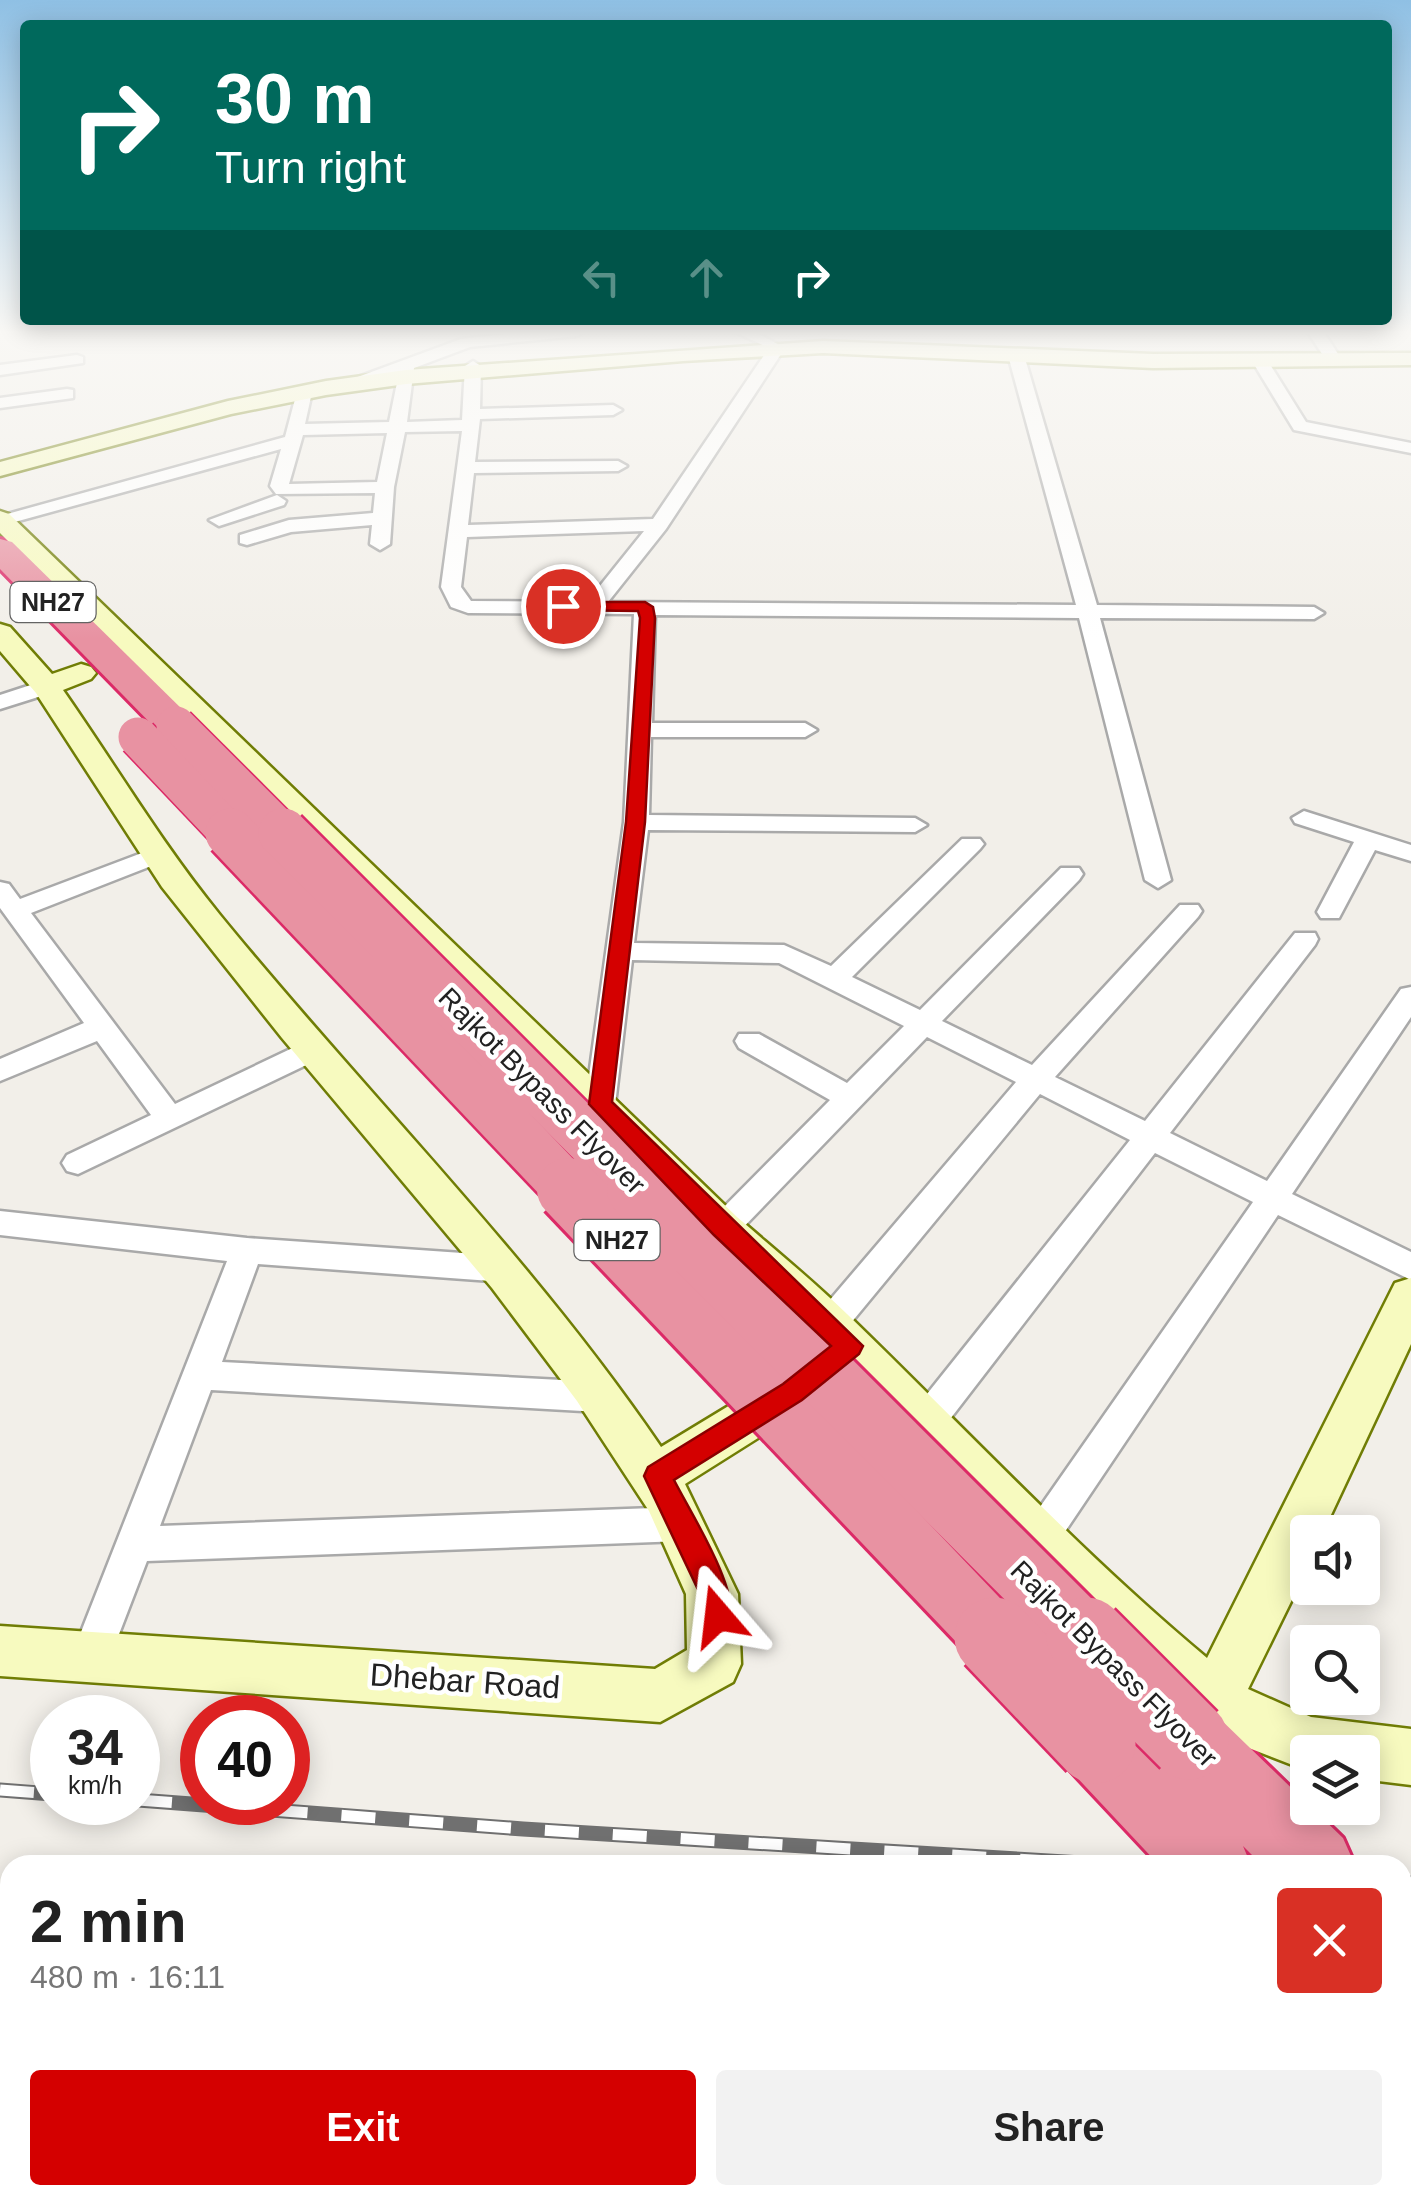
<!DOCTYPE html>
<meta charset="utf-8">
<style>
:root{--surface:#fff;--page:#f2f2f2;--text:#222;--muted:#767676;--accent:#d40000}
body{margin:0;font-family:Arial,sans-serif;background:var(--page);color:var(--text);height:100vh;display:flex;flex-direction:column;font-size:38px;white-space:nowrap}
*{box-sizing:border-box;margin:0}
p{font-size:32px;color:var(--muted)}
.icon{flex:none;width:55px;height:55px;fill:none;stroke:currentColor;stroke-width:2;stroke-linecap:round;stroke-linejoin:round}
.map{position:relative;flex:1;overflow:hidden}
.side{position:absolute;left:0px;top:1855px;width:1412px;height:350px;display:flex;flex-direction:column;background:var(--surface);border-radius:30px 30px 0 0;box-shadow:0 5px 25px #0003}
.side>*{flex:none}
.top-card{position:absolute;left:20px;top:20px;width:1372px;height:305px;border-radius:10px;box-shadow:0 5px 25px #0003;background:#00695c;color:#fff;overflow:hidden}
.buttons{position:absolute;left:1290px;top:1515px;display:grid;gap:20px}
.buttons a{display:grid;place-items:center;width:90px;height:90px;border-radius:10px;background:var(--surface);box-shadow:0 5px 25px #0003;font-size:50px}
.speed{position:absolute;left:30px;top:1695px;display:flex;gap:20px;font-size:50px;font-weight:700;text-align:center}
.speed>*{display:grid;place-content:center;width:130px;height:130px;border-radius:50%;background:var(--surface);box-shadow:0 5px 25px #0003;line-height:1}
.speed small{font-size:25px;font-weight:400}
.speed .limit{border:15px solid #d22;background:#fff;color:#111}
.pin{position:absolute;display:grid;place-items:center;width:85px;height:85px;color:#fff;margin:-42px;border:5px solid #fff;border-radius:50%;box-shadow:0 2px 10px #0007}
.me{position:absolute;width:110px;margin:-55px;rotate:343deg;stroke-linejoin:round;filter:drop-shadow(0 0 8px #0008)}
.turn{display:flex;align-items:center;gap:35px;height:210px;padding:0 30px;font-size:45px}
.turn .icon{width:130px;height:130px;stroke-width:2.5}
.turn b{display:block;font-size:70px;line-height:85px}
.lanes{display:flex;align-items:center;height:95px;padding:0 30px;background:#0003;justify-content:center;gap:50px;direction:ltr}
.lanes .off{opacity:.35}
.round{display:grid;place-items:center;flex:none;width:105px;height:105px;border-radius:10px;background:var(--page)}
.overview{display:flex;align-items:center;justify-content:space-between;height:170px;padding:0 30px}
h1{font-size:60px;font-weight:700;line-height:75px}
.action{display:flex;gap:20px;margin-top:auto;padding:20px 30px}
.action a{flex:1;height:115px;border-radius:10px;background:var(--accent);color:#fff;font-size:40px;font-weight:700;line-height:115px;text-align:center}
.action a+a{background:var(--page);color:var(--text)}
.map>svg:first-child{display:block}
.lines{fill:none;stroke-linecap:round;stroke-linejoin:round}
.street-casing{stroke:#a9a9a9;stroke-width:5}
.secondary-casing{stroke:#707d05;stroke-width:5}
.highway-casing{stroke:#dc2a67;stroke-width:6}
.street{fill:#fff;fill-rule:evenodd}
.secondary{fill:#f7fabf;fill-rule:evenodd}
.highway{fill:#e892a2;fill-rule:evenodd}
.rail-casing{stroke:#707070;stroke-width:15}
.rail{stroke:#fff;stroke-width:11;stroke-dasharray:34;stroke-linecap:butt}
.highway-bridge-far3-casing{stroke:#dc2a67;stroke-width:42;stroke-linecap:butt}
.highway-bridge-far2-casing{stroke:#dc2a67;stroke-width:54;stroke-linecap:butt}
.highway-bridge-far1-casing{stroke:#dc2a67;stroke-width:68;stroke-linecap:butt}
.highway-bridge-casing{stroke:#dc2a67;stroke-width:84;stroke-linecap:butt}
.highway-bridge-far3{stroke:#e892a2;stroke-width:39}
.highway-bridge-far2{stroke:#e892a2;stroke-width:49}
.highway-bridge-far1{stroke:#e892a2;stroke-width:62}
.highway-bridge{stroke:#e892a2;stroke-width:79}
.route{fill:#d40000;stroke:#8a0000;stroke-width:2.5}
.labels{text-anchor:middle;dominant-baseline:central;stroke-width:9;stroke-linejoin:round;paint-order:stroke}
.shield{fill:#fff;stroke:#646464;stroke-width:2.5}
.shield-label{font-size:25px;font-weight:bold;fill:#222}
.street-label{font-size:28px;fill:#222;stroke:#fff}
.near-street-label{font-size:32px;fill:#222;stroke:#fff}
</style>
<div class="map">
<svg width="1411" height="2205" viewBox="0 0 1411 2205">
<rect width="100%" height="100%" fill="#f2efe9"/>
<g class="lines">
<defs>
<g id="street">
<path d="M 532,331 L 585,331 L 577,336 L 470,347 L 414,368 L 407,422 L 462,420 L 465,366 L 473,361 L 481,366 L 480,409 L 613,405 L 622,410 L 613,415 L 480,419 L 475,462 L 618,461 L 627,466 L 618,471 L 474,473 L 468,525 L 653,519 L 769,348 L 733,331 L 753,331 L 785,348 L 666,529 L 608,602 L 1076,605 L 1008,355 L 1016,350 L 1024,355 L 1097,605 L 1314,607 L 1324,613 L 1314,619 L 1100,618 L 1171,880 L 1158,888 L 1145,880 L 1079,618 L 655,615 L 652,723 L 805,723 L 817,730 L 805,737 L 651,737 L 649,815 L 915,818 L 927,825 L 915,832 L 648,830 L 634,943 L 784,945 L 831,966 L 962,839 L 980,839 L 984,844 L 980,849 L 852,977 L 920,1010 L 1061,868 L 1079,868 L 1083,874 L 1079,880 L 942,1021 L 1032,1065 L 1180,905 L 1198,905 L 1202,911 L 1198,917 L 1055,1077 L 1145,1121 L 1295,933 L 1315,933 L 1318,939 L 1315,945 L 1170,1133 L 1267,1181 L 1401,989 L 1411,987 L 1411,1017 L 1292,1194 L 1411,1252 L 1411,1280 L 1278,1215 L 1052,1551 L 1039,1556 L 1026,1551 L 1020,1539 L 1026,1527 L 1253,1202 L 1155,1153 L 937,1436 L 924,1440 L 911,1436 L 906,1425 L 911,1414 L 1130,1140 L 1040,1094 L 841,1335 L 829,1339 L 817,1335 L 812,1325 L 817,1315 L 1016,1082 L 927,1037 L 733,1238 L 722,1241 L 711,1238 L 706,1229 L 711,1220 L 830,1100 L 739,1048 L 735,1041 L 739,1034 L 759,1034 L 847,1083 L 904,1026 L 779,963 L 632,960 L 615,1105 L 611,1113 L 600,1116 L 589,1113 L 585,1105 L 624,822 L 634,614 L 468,613 L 451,607 L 441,587 L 462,431 L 405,432 L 394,487 L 390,544 L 380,550 L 370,544 L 372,525 L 291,532 L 247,545 L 240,543 L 240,535 L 289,520 L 373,513 L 375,493 L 276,494 L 270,486 L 281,449 L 0,526 L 0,516 L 285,437 L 298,388 L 312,392 L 305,424 L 389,422 L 399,373 L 361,387 L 355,386 L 355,378 L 461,339 ZM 387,433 L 377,482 L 289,484 L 303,435 ZM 644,531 L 587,602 L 471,601 L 461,587 L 467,537 Z"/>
<polygon points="1307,331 1323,331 1342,360 1340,363 1328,363"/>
<polygon points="77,355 83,357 83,363 0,375 0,365"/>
<polygon points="1254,358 1266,358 1306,422 1411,443 1411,453 1294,430 1252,361"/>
<polygon points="67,389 73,390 73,398 0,408 0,398"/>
<polygon points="277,495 286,501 284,505 219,526 209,520"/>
<polygon points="46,680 57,687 54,692 0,709 0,695"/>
<polygon points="1304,811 1411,845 1411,861 1375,850 1339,918 1321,918 1317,912 1354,842 1295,823 1292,818"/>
<polygon points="155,848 164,851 168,856 164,861 31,913 175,1104 303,1043 323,1043 328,1050 323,1057 78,1174 67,1171 62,1163 67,1155 151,1115 97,1041 0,1081 0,1059 84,1023 0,908 0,882 9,884 20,899"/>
<polygon points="0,1211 247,1238 505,1256 517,1260 522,1269 517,1278 505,1282 258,1264 222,1362 600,1382 613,1387 618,1397 613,1407 600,1412 211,1390 160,1526 682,1507 695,1512 701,1524 695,1536 682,1541 147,1561 106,1668 92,1674 78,1668 72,1655 227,1261 0,1235"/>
</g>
<g id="secondary">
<polygon points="823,341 1153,354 1411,353 1411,365 1153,368 823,353 683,361 406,384 326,395 231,414 0,476 0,462 228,401 326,381 406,370"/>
<path d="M 0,511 L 9,514 L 737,1217 C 774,1249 812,1280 847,1314 C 966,1429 1079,1551 1207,1658 L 1395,1283 L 1411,1278 L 1411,1344 L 1323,1532 L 1308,1532 L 1308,1567 L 1248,1689 L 1311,1717 L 1411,1729 L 1411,1785 L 1362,1779 L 1362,1752 L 1308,1752 L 1308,1771 L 1236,1743 L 1195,1718 L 1116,1649 L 907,1439 L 813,1338 L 707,1241 L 0,533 Z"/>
<path d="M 0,624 L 10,627 L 52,674 L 81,664 L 91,667 L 96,673 L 91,679 L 63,690 C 116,766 162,844 220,915 C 366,1094 531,1256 661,1447 L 773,1379 L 790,1373 L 807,1379 L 814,1393 L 807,1407 L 685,1484 L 738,1594 L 741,1664 L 733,1682 L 660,1722 L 0,1676 L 0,1626 L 655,1669 L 687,1650 L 686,1594 L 649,1511 L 577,1401 L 492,1288 L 282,1038 L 162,887 L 36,693 L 0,651 Z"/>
</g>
<g id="highway">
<polygon points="0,539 12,542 190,717 196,726 190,735 176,738 162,735 0,569"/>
<polygon points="1189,1704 1215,1714 1343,1838 1355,1865 1262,1865 1243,1846 1251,1865 1159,1865 1070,1770 1059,1744 1070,1718 1096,1708 1122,1718 1159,1756 1152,1740 1163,1714"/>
<polygon points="1402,1910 1411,1914 1411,1998 1402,1995"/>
<polygon points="1402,2027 1411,2031 1411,2120 1402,2117"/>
</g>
</defs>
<use href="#street" class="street-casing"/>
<use href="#secondary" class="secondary-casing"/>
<use href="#highway" class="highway-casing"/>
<use href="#street" class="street"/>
<use href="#secondary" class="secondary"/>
<use href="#highway" class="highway"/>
<defs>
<g id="rail">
<polyline points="0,1790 52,1794"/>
<polyline points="138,1800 523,1829 1115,1865"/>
<polyline points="1402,1883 1411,1883"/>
</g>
</defs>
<use href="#rail" class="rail-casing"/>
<use href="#rail" class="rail"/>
<defs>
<g id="highway-bridge-far3">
<polyline points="176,726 286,836"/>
<polyline points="138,737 232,836"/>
</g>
<g id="highway-bridge-far2">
<polyline points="230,833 570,1191"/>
<polyline points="283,833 641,1191"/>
</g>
<g id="highway-bridge-far1">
<polyline points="568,1189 997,1640"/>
<polyline points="638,1189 1089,1640"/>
</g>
<g id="highway-bridge">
<polyline points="994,1637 1096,1744"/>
<polyline points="1086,1637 1189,1740"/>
</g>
</defs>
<use href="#highway-bridge-far3" class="highway-bridge-far3-casing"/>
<use href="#highway-bridge-far2" class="highway-bridge-far2-casing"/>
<use href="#highway-bridge-far1" class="highway-bridge-far1-casing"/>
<use href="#highway-bridge" class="highway-bridge-casing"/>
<use href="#highway-bridge-far3" class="highway-bridge-far3"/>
<use href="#highway-bridge-far2" class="highway-bridge-far2"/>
<use href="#highway-bridge-far1" class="highway-bridge-far1"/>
<use href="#highway-bridge" class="highway-bridge"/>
</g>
<linearGradient id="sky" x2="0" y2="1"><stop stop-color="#8fc0e4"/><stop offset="0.52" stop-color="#f9f8f5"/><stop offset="1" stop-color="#f9f8f5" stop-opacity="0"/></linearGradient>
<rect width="1411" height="639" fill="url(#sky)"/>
<path class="route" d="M 563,602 L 645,602 L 653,607 L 655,618 L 645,822 L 612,1102 L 863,1346 L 859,1354 L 802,1400 L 674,1480 C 690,1512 743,1594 729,1626 L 718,1630 L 707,1626 L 701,1596 L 644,1476 L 648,1467 L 783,1384 L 831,1346 L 714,1235 L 589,1104 L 626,822 L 640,618 L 638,611 L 557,610 L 555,606 Z"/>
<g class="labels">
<g class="shield">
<rect x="10.5" y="582" width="85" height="40" rx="8"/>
<rect x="574.5" y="1220" width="85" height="40" rx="8"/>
</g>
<g class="shield-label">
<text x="53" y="602">NH27</text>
<text x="617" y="1240">NH27</text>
</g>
<g class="street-label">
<text transform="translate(542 1091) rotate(45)">Rajkot Bypass Flyover</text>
<text transform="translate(1114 1664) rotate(45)">Rajkot Bypass Flyover</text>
</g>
<g class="near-street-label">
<text transform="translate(465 1681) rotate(4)">Dhebar Road</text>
</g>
</g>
</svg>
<div class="buttons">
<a><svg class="icon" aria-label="sound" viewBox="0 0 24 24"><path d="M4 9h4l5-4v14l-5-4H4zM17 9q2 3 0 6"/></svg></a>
<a><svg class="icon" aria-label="search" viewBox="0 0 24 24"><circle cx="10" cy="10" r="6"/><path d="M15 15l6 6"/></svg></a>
<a><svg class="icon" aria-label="layers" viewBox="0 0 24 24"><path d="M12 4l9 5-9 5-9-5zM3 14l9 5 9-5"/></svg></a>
</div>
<div class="speed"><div>34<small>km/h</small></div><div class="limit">40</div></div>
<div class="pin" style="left:563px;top:606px;background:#d93025"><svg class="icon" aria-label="arrive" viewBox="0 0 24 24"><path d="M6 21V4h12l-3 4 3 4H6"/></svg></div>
<svg class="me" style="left:718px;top:1616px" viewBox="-20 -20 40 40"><path d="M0-17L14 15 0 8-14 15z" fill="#d40000" stroke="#fff" stroke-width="4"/></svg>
<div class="top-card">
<div class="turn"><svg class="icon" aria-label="right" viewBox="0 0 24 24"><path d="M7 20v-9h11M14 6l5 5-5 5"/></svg><div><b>30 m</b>Turn right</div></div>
<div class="lanes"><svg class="icon off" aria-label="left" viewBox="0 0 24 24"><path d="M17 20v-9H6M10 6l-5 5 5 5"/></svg><svg class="icon off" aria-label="ahead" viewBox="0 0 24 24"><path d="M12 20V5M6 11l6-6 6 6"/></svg><svg class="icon" aria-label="right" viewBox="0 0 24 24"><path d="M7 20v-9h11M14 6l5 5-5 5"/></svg></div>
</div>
<section class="side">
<div class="overview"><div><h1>2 min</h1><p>480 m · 16:11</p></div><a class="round" style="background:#d93025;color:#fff"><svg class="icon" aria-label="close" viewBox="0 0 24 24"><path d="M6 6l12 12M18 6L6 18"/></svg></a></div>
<div class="action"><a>Exit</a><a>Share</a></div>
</section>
</div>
